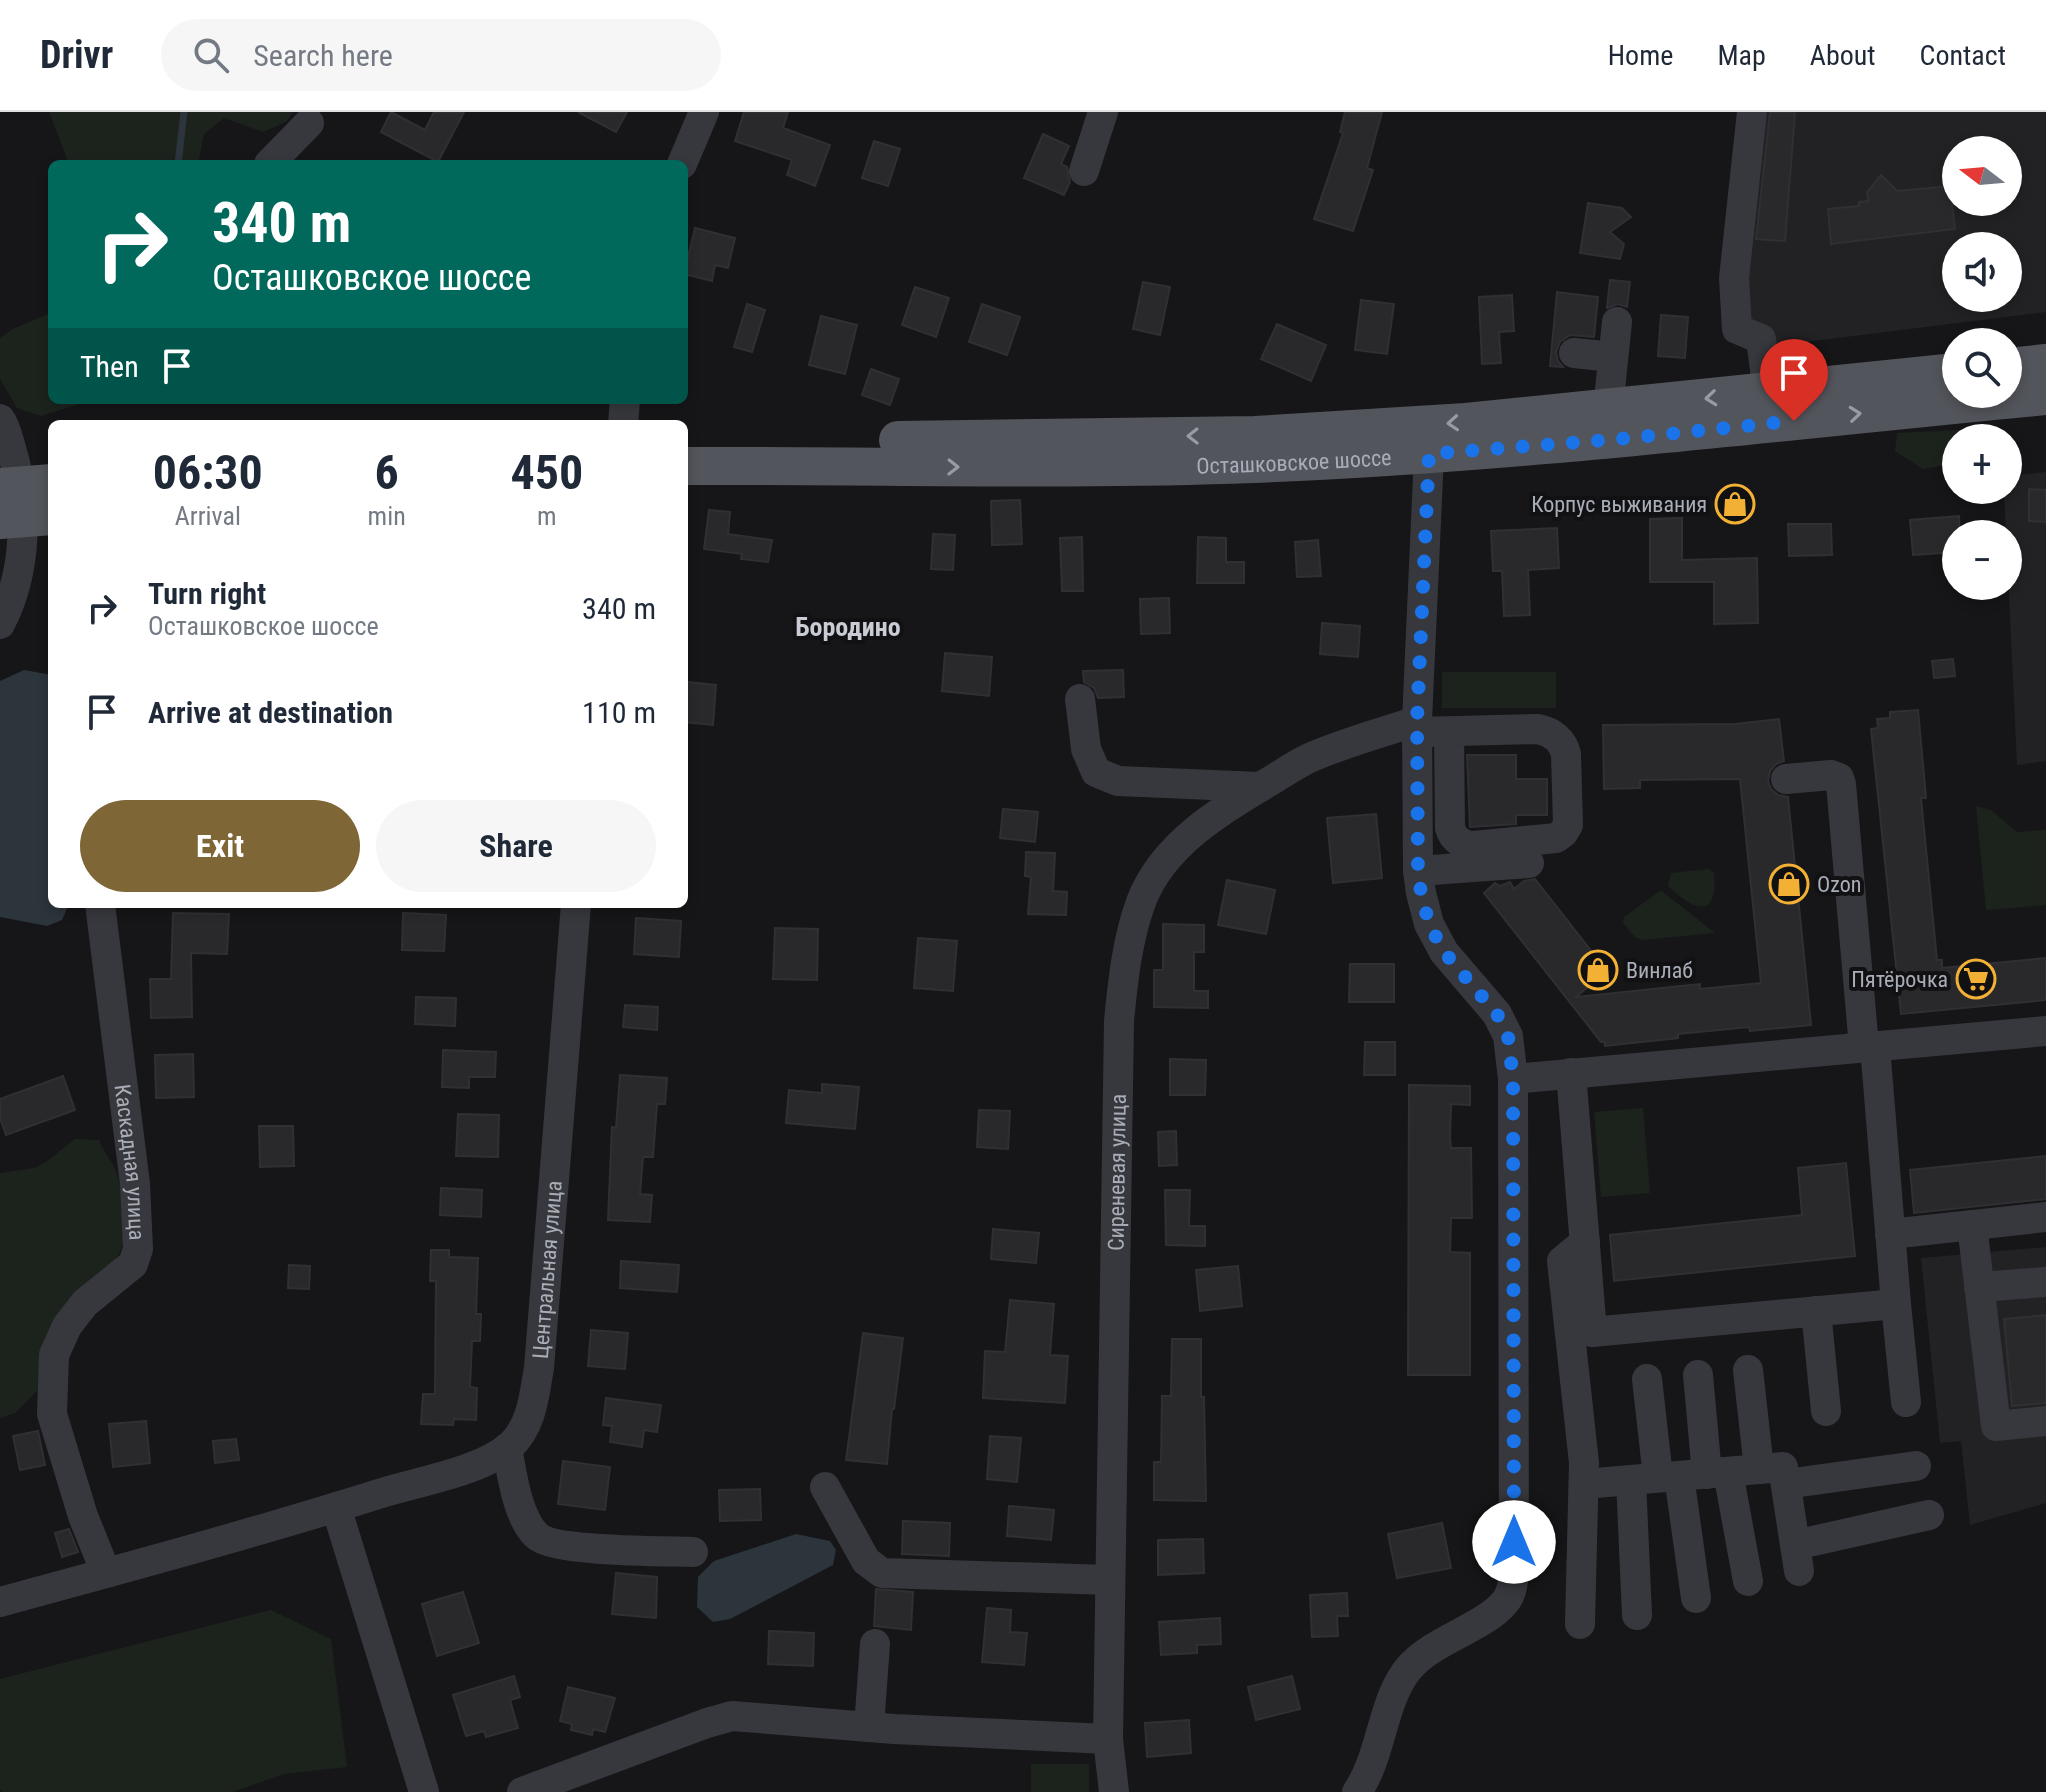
<!DOCTYPE html>
<meta charset="utf-8">
<style>
:root{--surface:#fff;--page:#f6f6f7;--text:#1f2937;--muted:#747a83;--line:#e0e1e3;--accent:#7e6636}
body{margin:0;font-family:"Roboto Condensed",sans-serif;background:var(--page);color:var(--text);height:100vh;display:flex;flex-direction:column;font-size:30px;white-space:nowrap}
*{box-sizing:border-box;margin:0}
p{font-size:26px;color:var(--muted)}
.icon{flex:none;width:44px;height:44px;fill:none;stroke:currentColor;stroke-width:2;stroke-linecap:round;stroke-linejoin:round}
.map{position:relative;flex:1;overflow:hidden}
.side{position:absolute;left:48px;top:308px;width:640px;height:488px;display:flex;flex-direction:column;background:var(--surface);border-radius:12px;box-shadow:0 4px 12px #0003}
.side>*{flex:none}
.banner{position:absolute;left:48px;top:48px;width:640px;height:244px;border-radius:12px;box-shadow:0 4px 12px #0003;background:#00695c;color:#fff;overflow:hidden}
.needle{width:52px;rotate:286deg}
.controls{position:absolute;left:1942px;top:24px;display:grid;gap:16px}
.controls a{display:grid;place-items:center;width:80px;height:80px;border-radius:50%;background:var(--surface);box-shadow:0 4px 12px #0003;font-size:40px}
.pin{position:absolute;display:grid;place-items:center;width:68px;height:68px;color:#fff;margin:-82px -34px;border-radius:50% 50% 50% 0;rotate:-45deg;box-shadow:0 0 8px #0007}
.pin .icon{rotate:45deg}
.me{position:absolute;width:88px;margin:-44px;rotate:0deg;stroke-linejoin:round;filter:drop-shadow(0 0 6px #0008)}
.turn{display:flex;align-items:center;gap:28px;height:168px;padding:0 32px;font-size:36px}
.turn .icon{width:104px;height:104px;stroke-width:2.5}
.turn b{display:block;font-size:56px;line-height:68px}
.then{display:flex;align-items:center;height:76px;padding:0 32px;background:#0003;gap:16px;font-size:30px}
.eta{display:flex;justify-content:space-evenly;align-items:center;height:136px;text-align:center}
.eta b{font-size:48px;font-weight:700;line-height:56px}
.button{display:flex;gap:16px;margin-top:auto;padding:16px 32px}
.button a{flex:1;height:92px;border-radius:48px;background:var(--accent);color:#fff;font-size:32px;font-weight:700;line-height:92px;text-align:center}
.button a+a{background:var(--page);color:var(--text)}
ul{padding:0;list-style:none}
li{display:flex;align-items:center;gap:24px;height:104px;padding:0 32px}
li div{flex:1}
li b{display:block;font-size:30px}
li em{font-style:normal}
header{display:flex;align-items:center;gap:48px;box-sizing:border-box;height:112px;padding:0 40px;background:var(--surface);border-bottom:2px solid var(--line)}
header strong{font-size:38px}
nav{display:flex;gap:44px;margin-inline-start:auto;font-size:28px}
.search{width:560px;height:72px;background:var(--page);display:flex;align-items:center;gap:20px;box-sizing:border-box;padding:0 28px;border-radius:44px;color:var(--muted);font-size:30px}
.map>svg:first-child{display:block}
.built{fill:#222225;fill-rule:evenodd}
.green{fill:#1c231d}
.water{fill:#2c353c}
.lines{fill:none;stroke-linecap:round;stroke-linejoin:round}
.stream{stroke:#2c353c;stroke-width:7}
.building{fill:#29292c;stroke:#303034;stroke-width:2}
.minor{stroke:#37383d;stroke-width:30}
.major{stroke:#53555c;stroke-width:38}
.major-bridge{stroke:#53555c;stroke-width:38}
.oneway{stroke:#979ba6}
.route{stroke:#1a73e8;stroke-width:14;stroke-dasharray:0 25.2}
.labels{text-anchor:middle;dominant-baseline:central;stroke-width:8;stroke-linejoin:round;paint-order:stroke}
.street-label{font-size:22px;fill:#a8adb8;stroke:#111113}
.poi-label{font-size:22px;fill:#a8adb8;stroke:#111113;text-anchor:end}
.quarter-label{font-size:26px;font-weight:bold;fill:#c9ccd4;stroke:#111113}
</style>
<header>
<strong>Drivr</strong>
<div class="search"><svg class="icon" aria-label="search" viewBox="0 0 24 24"><circle cx="10" cy="10" r="6"/><path d="M15 15l6 6"/></svg>Search here</div>
<nav><a>Home</a><a>Map</a><a>About</a><a>Contact</a></nav>
</header>
<div class="map">
<svg width="2046" height="1680" viewBox="0 0 2046 1680">
<rect width="100%" height="100%" fill="#161618"/>
<g class="built">
<path d="M 1761,0 L 2046,0 L 2046,200 L 1749,237 L 1748,161 ZM 1956,38 L 2008,38 L 2008,90 L 1956,90 ZM 1956,134 L 2008,134 L 2008,186 L 1956,186 Z"/>
<polygon points="2046,360 2046,649 2017,653 2004,378 2008,378 2008,364"/>
<polygon points="2046,1135 2046,1391 1970,1413 1961,1329 1940,1331 1921,1146"/>
</g>
<g class="green">
<polygon points="49,0 293,0 286,10 263,20 224,6 204,22 198,52 69,52"/>
<polygon points="52,200 52,288 92,288 41,304 17,296 0,267 0,226 13,217"/>
<polygon points="1978,317 1980,326 1956,326 1956,351 1923,357 1895,339 1897,321"/>
<rect x="1442" y="560" width="114" height="36"/>
<polygon points="1976,694 1991,698 2017,720 2046,718 2046,793 1986,798"/>
<path d="M 1709,757 L 1714,761 C 1718,809 1693,798 1668,774 L 1671,761 Z"/>
<polygon points="1660,779 1663,780 1715,821 1642,828 1635,825 1623,811 1624,805"/>
<polygon points="1643,996 1650,1081 1601,1085 1594,1000"/>
<path d="M 75,1027 L 99,1028 C 104,1041 113,1050 117,1062 C 123,1085 127,1116 121,1138 L 42,1274 L 15,1301 L 0,1306 L 0,1061 L 35,1056 L 46,1050 Z"/>
<polygon points="271,1498 331,1527 347,1655 284,1662 232,1680 3,1680 0,1678 0,1567"/>
<rect x="1031" y="1652" width="58" height="28"/>
</g>
<g class="water">
<polygon points="24,558 52,563 52,792 69,792 62,808 47,814 0,805 0,569"/>
<polygon points="796,1422 830,1429 836,1438 833,1453 730,1507 713,1510 697,1495 698,1465 714,1449"/>
</g>
<g class="lines">
<polyline class="stream" points="178,52 184,0"/>
</g>
<g class="building">
<polygon points="391,0 425,18 434,0 464,0 438,50 381,20"/>
<polygon points="578,0 627,0 616,20"/>
<polygon points="744,0 788,0 783,16 830,33 815,74 787,63 792,48 735,29"/>
<polygon points="1345,0 1382,0 1367,56 1373,58 1353,119 1314,107 1343,21 1340,20"/>
<polygon points="1770,0 1795,0 1785,129 1756,127"/>
<polygon points="1043,22 1069,34 1061,52 1067,55 1070,70 1064,83 1024,66"/>
<polygon points="874,29 900,37 888,74 862,66"/>
<polygon points="1881,63 1897,79 1950,74 1955,117 1831,132 1828,97 1859,94 1859,90 1868,89 1867,80"/>
<polygon points="1588,91 1622,96 1631,105 1610,120 1624,132 1620,147 1580,141"/>
<polygon points="695,116 735,126 728,156 715,153 712,169 684,162"/>
<polygon points="1610,168 1630,170 1627,195 1618,192 1607,196"/>
<polygon points="1143,170 1170,175 1160,223 1133,217"/>
<polygon points="915,175 949,186 936,225 902,213"/>
<polygon points="1557,180 1598,185 1594,225 1570,223 1560,230 1556,240 1558,249 1563,255 1550,254"/>
<polygon points="1512,183 1514,219 1499,220 1501,251 1482,252 1479,185"/>
<polygon points="1361,188 1394,192 1387,242 1355,238"/>
<polygon points="747,192 765,198 752,240 734,235"/>
<polygon points="982,192 1020,205 1007,243 969,230"/>
<polygon points="1661,203 1688,205 1685,246 1658,244"/>
<polygon points="821,204 857,213 845,262 809,253"/>
<polygon points="1277,212 1326,233 1311,269 1261,247"/>
<polygon points="871,257 899,267 890,293 862,283"/>
<polygon points="2029,377 2046,378 2046,410 2029,409"/>
<polygon points="1020,388 1022,432 992,433 991,389"/>
<polygon points="709,398 730,400 728,422 772,428 768,450 741,447 742,442 704,437"/>
<polygon points="1959,404 1960,422 1956,422 1956,440 1913,443 1910,408"/>
<polygon points="1682,406 1682,448 1757,446 1758,511 1714,512 1714,470 1650,470 1650,407"/>
<polygon points="1788,412 1831,412 1832,443 1789,444"/>
<polygon points="1557,416 1559,456 1528,458 1530,503 1504,504 1502,459 1493,459 1491,419"/>
<polygon points="933,422 955,423 953,458 931,457"/>
<polygon points="1082,425 1083,479 1062,479 1060,426"/>
<polygon points="1198,425 1226,426 1226,450 1244,450 1244,471 1197,471"/>
<polygon points="1318,428 1321,464 1297,465 1295,430"/>
<polygon points="1169,486 1170,521 1141,522 1140,487"/>
<polygon points="1322,511 1360,514 1358,545 1320,542"/>
<polygon points="945,541 992,545 989,584 942,579"/>
<polygon points="1953,547 1955,564 1934,566 1932,549"/>
<polygon points="1123,558 1124,585 1098,586 1094,576 1084,570 1083,559"/>
<polygon points="688,570 716,573 713,613 684,610 684,581 687,582"/>
<polygon points="1918,598 1926,686 1921,686 1937,848 1942,848 1942,856 2046,846 2046,888 1901,902 1871,617 1878,616 1877,607 1890,606 1890,600"/>
<polygon points="1779,607 1784,649 1776,652 1770,659 1768,669 1771,677 1778,683 1788,685 1811,913 1750,919 1749,915 1678,922 1678,926 1605,934 1605,930 1601,930 1484,781 1495,771 1500,774 1510,770 1514,777 1524,769 1535,767 1607,859 1576,885 1700,872 1700,877 1761,871 1740,667 1640,668 1640,676 1604,677 1603,613 1735,612"/>
<polygon points="1467,643 1516,643 1516,667 1547,667 1547,703 1516,703 1516,712 1470,715"/>
<polygon points="1003,697 1038,700 1035,730 1000,726"/>
<polygon points="1376,702 1382,766 1333,771 1327,706"/>
<polygon points="1026,740 1055,741 1053,779 1067,780 1066,803 1028,802 1031,765 1025,764"/>
<polygon points="1227,768 1275,778 1266,822 1218,813"/>
<polygon points="173,801 229,802 227,842 191,841 192,905 151,906 150,867 171,867"/>
<polygon points="403,801 446,803 444,839 402,838"/>
<polygon points="636,806 681,809 679,845 634,842"/>
<polygon points="1163,812 1204,813 1204,840 1194,840 1194,879 1208,879 1208,896 1154,895 1154,858 1163,858"/>
<polygon points="775,816 818,817 817,868 773,867"/>
<polygon points="918,826 957,829 953,879 914,876"/>
<polygon points="1350,852 1394,852 1394,890 1349,890"/>
<polygon points="416,885 456,886 455,914 415,912"/>
<polygon points="625,893 658,895 657,918 623,915"/>
<polygon points="1365,930 1395,930 1395,963 1364,963"/>
<polygon points="443,938 496,940 495,965 469,965 469,976 442,975"/>
<polygon points="193,942 194,985 156,986 155,943"/>
<polygon points="1170,947 1206,948 1205,983 1170,983"/>
<polygon points="620,963 667,966 665,992 657,992 653,1045 643,1045 640,1082 652,1083 650,1110 608,1108 612,1015 616,1016"/>
<polygon points="63,964 75,998 6,1023 0,1006 0,987"/>
<polygon points="822,972 859,975 855,1017 786,1011 789,978 822,981"/>
<polygon points="1409,973 1470,974 1470,993 1451,992 1450,1026 1451,1036 1471,1036 1472,1106 1451,1106 1450,1140 1470,1141 1470,1263 1408,1263"/>
<polygon points="979,998 1010,999 1008,1037 977,1035"/>
<polygon points="458,1002 499,1003 498,1045 456,1044"/>
<polygon points="259,1014 293,1014 294,1054 260,1055"/>
<polygon points="1176,1019 1177,1053 1159,1054 1158,1020"/>
<polygon points="2046,1044 2046,1087 1914,1101 1910,1058"/>
<polygon points="1846,1051 1855,1144 1614,1169 1610,1123 1802,1103 1798,1056"/>
<polygon points="441,1076 482,1078 481,1105 440,1103"/>
<polygon points="1165,1078 1190,1078 1189,1114 1205,1114 1205,1134 1166,1133"/>
<polygon points="993,1117 1039,1121 1036,1151 991,1147"/>
<polygon points="431,1138 449,1138 449,1145 478,1146 476,1202 481,1202 480,1229 472,1229 470,1275 477,1276 476,1308 454,1307 453,1313 421,1312 423,1282 435,1282 436,1169 430,1169"/>
<polygon points="621,1149 679,1153 677,1180 620,1176"/>
<polygon points="289,1153 310,1154 309,1177 288,1176"/>
<polygon points="1238,1154 1242,1194 1200,1199 1196,1158"/>
<polygon points="1010,1188 1054,1192 1050,1243 1068,1244 1065,1291 983,1286 985,1239 1005,1240"/>
<polygon points="2046,1203 2046,1291 2012,1294 2004,1207"/>
<polygon points="591,1218 628,1221 625,1257 588,1254"/>
<polygon points="863,1221 903,1226 894,1297 892,1297 887,1352 846,1348"/>
<polygon points="1172,1227 1201,1227 1201,1285 1204,1285 1206,1389 1154,1388 1154,1350 1161,1350 1162,1284 1171,1284"/>
<polygon points="606,1286 661,1293 657,1320 644,1318 642,1335 610,1330 612,1314 603,1313"/>
<polygon points="146,1309 150,1351 113,1355 109,1312"/>
<polygon points="38,1319 45,1353 20,1358 13,1324"/>
<polygon points="990,1324 1021,1326 1017,1370 987,1367"/>
<polygon points="236,1327 239,1348 215,1351 213,1329"/>
<polygon points="563,1349 610,1355 605,1398 558,1392"/>
<polygon points="760,1377 761,1408 720,1409 719,1378"/>
<polygon points="1009,1394 1054,1398 1051,1428 1007,1424"/>
<polygon points="903,1409 950,1411 949,1444 902,1442"/>
<polygon points="1442,1411 1451,1456 1397,1466 1388,1422"/>
<polygon points="69,1417 78,1440 62,1445 55,1421"/>
<polygon points="1203,1427 1204,1461 1158,1463 1158,1428"/>
<polygon points="616,1461 657,1465 656,1506 612,1502"/>
<polygon points="876,1477 913,1480 911,1518 874,1514"/>
<polygon points="463,1480 479,1531 437,1544 422,1492"/>
<polygon points="1347,1481 1348,1504 1337,1504 1338,1524 1312,1525 1310,1483"/>
<polygon points="987,1496 1011,1498 1010,1520 1027,1521 1024,1553 982,1550"/>
<polygon points="1220,1506 1221,1532 1197,1533 1197,1541 1161,1543 1159,1510"/>
<polygon points="769,1519 814,1521 813,1554 768,1552"/>
<polygon points="514,1564 520,1585 510,1588 518,1616 486,1625 484,1619 466,1624 453,1583"/>
<polygon points="1292,1564 1300,1597 1256,1608 1248,1575"/>
<polygon points="568,1575 615,1586 605,1620 593,1617 592,1623 571,1618 572,1612 560,1609"/>
<polygon points="1189,1608 1191,1641 1147,1645 1145,1611"/>
</g>
<g class="lines">
<g class="minor">
<polyline points="1752,0 1734,166 1737,217 1761,227 1768,280"/>
<polyline points="269,52 309,11"/>
<polyline points="682,52 704,0"/>
<polyline points="1084,59 1103,0"/>
<polyline points="1574,241 1613,245"/>
<polyline points="1608,297 1617,210"/>
<path d="M 0,307 C 6,315 8,326 11,336 C 28,392 28,459 0,512"/>
<polyline points="623,312 625,288"/>
<polyline points="1080,587 1086,637 1096,660 1118,669 1260,675"/>
<path d="M 1417,620 L 1538,617 C 1552,620 1563,628 1566,642 L 1568,713 L 1563,721 L 1556,726 L 1474,734 C 1463,734 1453,727 1450,716 L 1449,620"/>
<polyline points="1786,667 1831,663 1839,666 1841,672 1864,935"/>
<polyline points="1418,759 1529,751"/>
<path id="s1" d="M 100,792 L 135,1072 L 138,1137 L 133,1152 L 85,1191 L 67,1214 L 54,1243 L 52,1302 L 83,1404 L 106,1461"/>
<polyline points="1571,961 1592,1220 1896,1192 1875,934"/>
<polyline points="1513,967 2046,919"/>
<polyline points="1972,1113 1996,1314 2046,1309"/>
<polyline points="1890,1122 2046,1105"/>
<polyline points="1979,1175 2046,1170"/>
<polyline points="1896,1192 1906,1290"/>
<polyline points="1816,1199 1826,1299"/>
<polyline points="1748,1258 1759,1357"/>
<polyline points="1698,1263 1707,1362"/>
<polyline points="1647,1267 1658,1365"/>
<path d="M 507,1336 C 512,1362 517,1404 536,1423 C 552,1440 665,1439 693,1440"/>
<polyline points="1728,1360 1748,1469"/>
<polyline points="1679,1364 1696,1486"/>
<polyline points="1631,1368 1637,1503"/>
<polyline points="1584,1372 1783,1355 1799,1459"/>
<polyline points="1786,1372 1916,1354"/>
<polyline points="825,1375 866,1449 882,1461 1110,1468"/>
<polyline points="336,1395 424,1680"/>
<polyline points="1795,1433 1929,1403"/>
<path id="s2" d="M 0,1490 C 129,1455 258,1420 385,1380 C 422,1369 481,1359 510,1334 C 532,1314 534,1284 539,1256 L 576,792"/>
<polyline points="1580,1512 1584,1351 1562,1149 1585,1130"/>
<polyline points="869,1615 875,1532"/>
<polyline points="522,1680 707,1611 732,1604 894,1617 1108,1627"/>
<path id="s3" d="M 1114,1680 L 1108,1627 L 1119,909 C 1123,869 1127,828 1141,790 C 1162,733 1222,697 1272,668 C 1285,660 1299,650 1314,644 C 1347,630 1383,620 1417,609"/>
<path d="M 1357,1680 C 1382,1644 1382,1588 1409,1556 C 1434,1527 1484,1516 1505,1490 C 1512,1482 1513,1470 1514,1461 L 1513,967 L 1508,924 L 1497,902 L 1444,840 L 1429,812 L 1421,781 L 1418,759 L 1417,609 L 1429,342"/>
</g>
<g class="major">
<polyline points="2008,255 2046,251"/>
<polyline points="898,328 1255,323 1466,310 1956,260"/>
<path id="s4" d="M 684,354 C 874,353 1064,359 1253,352 C 1518,342 1782,309 2046,284"/>
</g>
<g class="major-bridge">
<polyline points="0,375 52,371"/>
<polyline points="0,408 52,404"/>
</g>
</g>
<defs><path id="oneway-chevron" d="M-2-3.5L2.5 0L-2 3.5" fill="none" stroke-width="1.6" stroke-linecap="round" stroke-linejoin="round" transform="scale(2)"/></defs>
<g class="oneway">
<use href="#oneway-chevron" transform="translate(1711 286) rotate(174)"/>
<use href="#oneway-chevron" transform="translate(1855 302) rotate(-6)"/>
<use href="#oneway-chevron" transform="translate(1453 311) rotate(176)"/>
<use href="#oneway-chevron" transform="translate(1193 324) rotate(179)"/>
<use href="#oneway-chevron" transform="translate(953 355) rotate(1)"/>
</g>
<g class="lines">
<polyline class="route" points="1514,1430 1513,967 1508,924 1497,902 1444,840 1429,812 1421,781 1418,759 1417,609 1429,342 1619,327 1794,309"/>
</g>
<defs>
<symbol id="shop-ring" viewBox="-11 -11 22 22"><circle r="9.5" fill="#111113" stroke="#f2b134" stroke-width="1.5"/><path d="M-5-2.5h2.3a2.7 3.5 0 0 1 5.4 0H5L5.5 6h-11ZM-1.5-2.5h3a1.5 2.3 0 0 0-3 0Z" fill="#f2b134"/></symbol>
<symbol id="supermarket-ring" viewBox="-11 -11 22 22"><circle r="9.5" fill="#111113" stroke="#f2b134" stroke-width="1.5"/><path d="M-6-5.5h2.5l.6 2H6L4.5 2H-2.5L-4.4-4H-6ZM-1.5 3.2a1.3 1.3 0 1 0 .1 0ZM3 3.2a1.3 1.3 0 1 0 .1 0Z" fill="#f2b134"/></symbol>
</defs>
<g fill-rule="evenodd">
<use href="#shop-ring" x="1713" y="370" width="44" height="44"/>
<use href="#shop-ring" x="1767" y="750" width="44" height="44"/>
<use href="#shop-ring" x="1576" y="836" width="44" height="44"/>
<use href="#supermarket-ring" x="1954" y="845" width="44" height="44"/>
</g>
<g class="labels">
<g class="street-label">
<text stroke="none"><textPath href="#s4" startOffset="610">Осташковское шоссе</textPath></text>
<text stroke="none"><textPath href="#s1" startOffset="260">Каскадная улица</textPath></text>
<text stroke="none"><textPath href="#s3" startOffset="620">Сиреневая улица</textPath></text>
<text stroke="none"><textPath href="#s2" startOffset="718">Центральная улица</textPath></text>
</g>
<g class="poi-label">
<text x="1707" y="392">Корпус выживания</text>
<text x="1817" y="772" text-anchor="start">Ozon</text>
<text x="1626" y="858" text-anchor="start">Винлаб</text>
<text x="1948" y="867">Пятёрочка</text>
</g>
<g class="quarter-label">
<text x="848" y="515">Бородино</text>
</g>
</g>
</svg>
<div class="controls">
<a><svg class="needle" viewBox="-14 -14 28 28"><path d="M0-13l5 13h-10z" fill="#e53935"/><path d="M0 13l5-13h-10z" fill="#747a83"/></svg></a>
<a><svg class="icon" aria-label="sound" viewBox="0 0 24 24"><path d="M4 9h4l5-4v14l-5-4H4zM17 9q2 3 0 6"/></svg></a>
<a><svg class="icon" aria-label="search" viewBox="0 0 24 24"><circle cx="10" cy="10" r="6"/><path d="M15 15l6 6"/></svg></a>
<a>+</a>
<a>−</a>
</div>
<div class="pin" style="left:1794px;top:309px;background:#d93025"><svg class="icon" aria-label="arrive" viewBox="0 0 24 24"><path d="M6 21V4h12l-3 4 3 4H6"/></svg></div>
<svg class="me" style="left:1514px;top:1430px" viewBox="-20 -20 40 40"><circle r="19" fill="#fff"/><path d="M0-13L10 11 0 6-10 11z" fill="#1a73e8"/></svg>
<div class="banner">
<div class="turn"><svg class="icon" aria-label="right" viewBox="0 0 24 24"><path d="M7 20v-9h11M14 6l5 5-5 5"/></svg><div><b>340 m</b>Осташковское шоссе</div></div>
<div class="then">Then<svg class="icon" aria-label="arrive" viewBox="0 0 24 24"><path d="M6 21V4h12l-3 4 3 4H6"/></svg></div>
</div>
<section class="side">
<div class="eta">
<div><b>06:30</b><p>Arrival</p></div>
<div><b>6</b><p>min</p></div>
<div><b>450</b><p>m</p></div>
</div>
<ul>
<li><svg class="icon" aria-label="right" viewBox="0 0 24 24"><path d="M7 20v-9h11M14 6l5 5-5 5"/></svg><div><b>Turn right</b><p>Осташковское шоссе</p></div><em>340 m</em></li>
<li><svg class="icon" aria-label="arrive" viewBox="0 0 24 24"><path d="M6 21V4h12l-3 4 3 4H6"/></svg><div><b>Arrive at destination</b></div><em>110 m</em></li>
</ul>
<div class="button"><a>Exit</a><a>Share</a></div>
</section>
</div>
